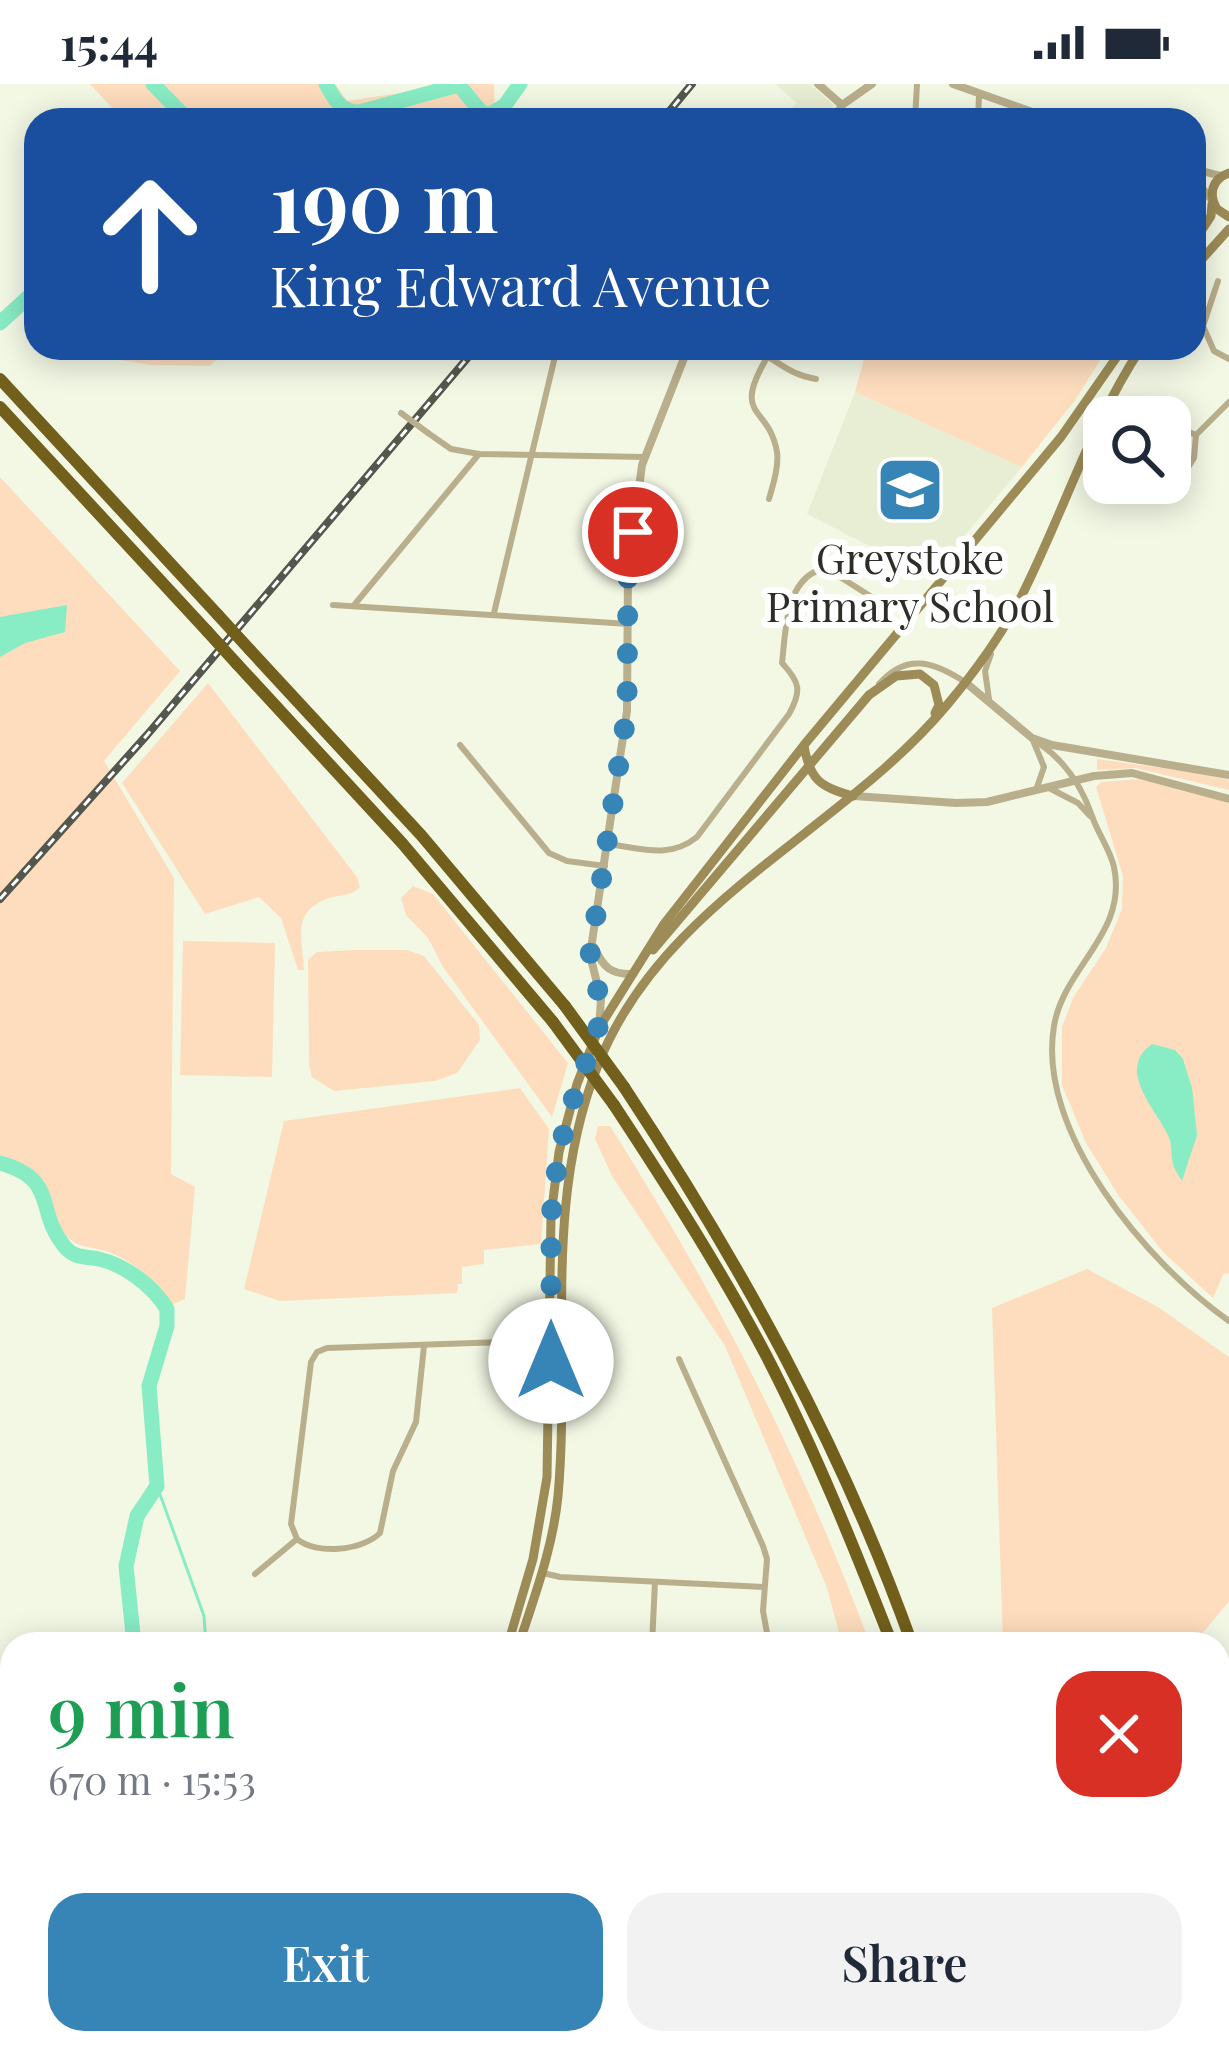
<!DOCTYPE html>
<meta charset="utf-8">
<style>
:root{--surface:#fff;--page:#f2f2f3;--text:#1f2937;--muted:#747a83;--accent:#3784b7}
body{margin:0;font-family:"Playfair Display",serif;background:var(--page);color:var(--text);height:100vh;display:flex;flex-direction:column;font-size:45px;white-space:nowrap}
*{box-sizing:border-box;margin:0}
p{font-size:39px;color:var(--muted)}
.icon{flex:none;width:66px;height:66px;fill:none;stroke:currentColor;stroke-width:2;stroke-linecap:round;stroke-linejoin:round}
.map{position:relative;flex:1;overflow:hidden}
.drawer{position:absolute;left:0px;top:1548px;width:1230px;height:423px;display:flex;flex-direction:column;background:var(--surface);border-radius:36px 36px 0 0;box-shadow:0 6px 30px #0003}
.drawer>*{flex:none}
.hud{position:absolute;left:24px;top:24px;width:1182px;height:252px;border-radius:36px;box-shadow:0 6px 30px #0003;background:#1a4fa0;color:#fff;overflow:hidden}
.controls{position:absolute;left:1083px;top:312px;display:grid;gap:24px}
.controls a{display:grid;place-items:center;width:108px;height:108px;border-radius:24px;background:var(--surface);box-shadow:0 6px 30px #0003;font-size:60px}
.pin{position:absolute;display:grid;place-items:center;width:102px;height:102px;color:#fff;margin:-51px;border:6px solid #fff;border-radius:50%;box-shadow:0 3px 12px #0007}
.me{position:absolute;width:132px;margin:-66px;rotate:0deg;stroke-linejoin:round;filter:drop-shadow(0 0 9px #0008)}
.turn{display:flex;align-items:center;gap:42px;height:252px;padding:0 48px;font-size:54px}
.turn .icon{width:156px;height:156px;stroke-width:2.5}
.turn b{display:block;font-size:84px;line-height:102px}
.round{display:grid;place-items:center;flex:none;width:126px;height:126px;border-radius:36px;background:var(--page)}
.head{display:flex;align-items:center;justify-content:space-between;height:204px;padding:0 48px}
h1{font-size:72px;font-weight:600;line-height:90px;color:#1e9e55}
.action{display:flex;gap:24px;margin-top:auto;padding:24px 48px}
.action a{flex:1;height:138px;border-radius:36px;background:var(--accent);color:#fff;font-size:48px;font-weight:600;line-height:138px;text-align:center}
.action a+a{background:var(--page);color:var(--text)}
.status{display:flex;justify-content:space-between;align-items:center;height:84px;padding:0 60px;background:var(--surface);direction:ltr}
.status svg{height:33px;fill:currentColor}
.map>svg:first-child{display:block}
.built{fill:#e8eed4}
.green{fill:#fdddbd}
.water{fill:#88ecc5}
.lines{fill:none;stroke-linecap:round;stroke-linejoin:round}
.stream{stroke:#88ecc5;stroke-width:3}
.river{stroke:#88ecc5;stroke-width:15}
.minor{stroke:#baaf8c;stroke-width:6}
.tertiary{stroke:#baaf8c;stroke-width:8}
.secondary{stroke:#9d8c57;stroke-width:9}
.motorway{stroke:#725f1b;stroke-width:12}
.rail-casing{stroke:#54574d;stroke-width:8}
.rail{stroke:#fff;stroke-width:3;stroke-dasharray:9;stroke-linecap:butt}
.minor-bridge{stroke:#baaf8c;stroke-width:6}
.motorway-bridge{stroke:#725f1b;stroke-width:12}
.route{stroke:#3784b7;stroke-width:21;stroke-dasharray:0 37.8}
.labels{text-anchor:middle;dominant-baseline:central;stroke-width:12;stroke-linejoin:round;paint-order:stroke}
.poi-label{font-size:42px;fill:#2c2e27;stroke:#fff}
</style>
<div class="status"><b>15:44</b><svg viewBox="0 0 49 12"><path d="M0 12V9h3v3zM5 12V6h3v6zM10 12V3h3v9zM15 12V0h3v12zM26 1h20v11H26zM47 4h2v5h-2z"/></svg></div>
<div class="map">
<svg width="1229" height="1969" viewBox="0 0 1229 1969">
<rect width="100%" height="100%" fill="#f3f8e5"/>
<g class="built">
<polygon points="775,0 810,0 833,21 832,29 827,36 786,36 783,33 797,19"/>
<polygon points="855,308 1022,383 930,493 807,430"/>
</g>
<g class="green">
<polygon points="90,0 335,0 347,17 460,0 494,0 495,33 123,36"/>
<polygon points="52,264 229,264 210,282 150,281"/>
<polygon points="867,264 1013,264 1021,270 1025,264 1108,264 1075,316 1022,383 855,308"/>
<path d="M 0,393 L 180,587 L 104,677 L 174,794 L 171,1090 L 195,1103 L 185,1215 L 171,1221 C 155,1196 134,1177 106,1167 C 93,1163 80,1164 70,1155 C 49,1138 56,1105 35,1088 C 26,1081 11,1077 0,1073 Z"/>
<path d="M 208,599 L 357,793 L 360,803 C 351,812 345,810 333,813 C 291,825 302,851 304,886 L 298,886 L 281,834 L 259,813 L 205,830 L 122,699 Z"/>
<polygon points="1097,675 1200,689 1229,696 1229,706 1135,684 1097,686"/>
<polygon points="1140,695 1210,711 1229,720 1229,1190 1224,1189 1213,1214 1163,1168 1119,1112 1086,1059 1062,1001 1062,943 1073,914 1106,864 1122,825 1123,792 1096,703 1101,698"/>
<polygon points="413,802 433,810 568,979 552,1033 443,883 428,854 406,831 401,814"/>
<polygon points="183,857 275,859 272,993 180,991"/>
<polygon points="353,866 407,866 424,872 479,941 480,956 457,989 435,997 334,1007 312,993 309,981 308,876 317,868"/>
<polygon points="520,1004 549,1045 541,1160 484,1166 484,1180 462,1183 462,1200 458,1200 457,1209 280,1217 244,1205 284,1037"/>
<path d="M 598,1042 L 610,1042 C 715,1207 802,1376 870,1560 L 842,1560 L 827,1504 L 725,1262 L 612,1092 L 595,1055 Z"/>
<polygon points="1087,1185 1158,1223 1229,1273 1229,1517 1194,1560 1003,1560 992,1224"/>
<polygon points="1218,1647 1226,1648 1229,1724 1218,1751 1226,1778 1220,1808 1229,1810 1229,1935 1218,1935"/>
<polygon points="0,1665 12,1677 12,1959 186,1959 183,1969 0,1969"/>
</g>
<g class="water">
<polygon points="67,521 65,548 25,559 0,573 0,533"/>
<path d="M 1152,960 L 1175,966 L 1183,975 L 1192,1004 L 1197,1051 L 1182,1097 C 1179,1091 1174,1086 1173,1079 C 1170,1069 1173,1062 1168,1051 C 1155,1024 1116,985 1152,960 Z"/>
</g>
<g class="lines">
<polyline class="stream" points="157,1402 204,1532 206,1560"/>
<g class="river">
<polyline points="153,0 188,36"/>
<path d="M 326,0 C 334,15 341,28 359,28 L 459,1 L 481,28 L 489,31 L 505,21 L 520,0"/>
<polyline points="0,239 36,206"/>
<path d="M 0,1079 C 60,1096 34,1126 65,1163 C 75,1175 85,1172 99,1175 C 125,1181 153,1202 167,1225 L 167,1242 L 149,1302 L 157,1402 L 137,1432 L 126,1482 L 134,1560"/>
<polyline points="0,1803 12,1796"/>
</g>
<g class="minor">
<polyline points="915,36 917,0"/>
<polyline points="978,36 979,11"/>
<polyline points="1218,197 1203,242 1214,267 1229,275"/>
<path d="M 749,264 C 776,273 785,290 816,295"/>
<path d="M 768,272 C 730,335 769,320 777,368 C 779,382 773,401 769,415"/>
<polyline points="1155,326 1162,333"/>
<polyline points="1170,340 1196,351"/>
<polyline points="428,349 451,365 479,370 645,373"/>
<polyline points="1187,385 1194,374 1196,351 1229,318"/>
<polyline points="355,520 479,370"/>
<polyline points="333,521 629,540"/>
<polyline points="494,529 557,264"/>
<path d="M 879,600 C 907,568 934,578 965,598"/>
<polyline points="989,615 985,587 991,570"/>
<polyline points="1032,654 1044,683 1036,706"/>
<path d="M 1040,660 C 1066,678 1082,703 1092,732 C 1098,750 1110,765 1114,783 C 1128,850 1064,882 1054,942 C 1036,1048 1147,1179 1229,1237"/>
<polyline points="460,661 549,769 567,777 605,782"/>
<polyline points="1049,704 1078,719 1090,732"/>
<path d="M 609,760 C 642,765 670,775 697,753 L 789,630 C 802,607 800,598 782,579 C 786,545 785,492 826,484 L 881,519"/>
<polyline points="679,1275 763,1462 767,1475 763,1527 769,1560"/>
<path d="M 297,1455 C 316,1471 362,1467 380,1449 L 393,1387 L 416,1338 L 424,1262"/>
<polyline points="543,1489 560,1493 764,1503"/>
<polyline points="255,1490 297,1455 291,1440 311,1278 317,1268 327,1264 536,1257"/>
<polyline points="683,1552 700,1560"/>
<polyline points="652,1560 655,1498"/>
<polyline points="364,1959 368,1969"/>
<polyline points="239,1969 243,1959"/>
</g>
<g class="tertiary">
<polyline points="818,0 842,21"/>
<polyline points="953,0 1055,36"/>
<polyline points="834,36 842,21 872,0"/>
<polyline points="1194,85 1221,92"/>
<polyline points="1194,95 1212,116"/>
<polyline points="965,598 1032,654 1052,661 1229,691"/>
<polyline points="854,712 956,719 987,718 1094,692 1132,689 1229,715"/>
<path d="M 594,863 C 603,883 611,891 633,890"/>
<polyline points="599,944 601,915 590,871 627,627 628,485 642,381 688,264"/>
</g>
<g class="secondary">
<path d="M 1229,89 C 1212,95 1208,110 1217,125 L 1229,133"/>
<polyline points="1194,158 1211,132 1212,120"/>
<polyline points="1194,184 1229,145"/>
<path d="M 804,662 C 810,696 820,703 853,712"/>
<polyline points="653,866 869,611 896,592 920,590 934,601 939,621 935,629"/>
<polyline points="508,1560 533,1475 547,1393 551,1132 559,1068 577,1000 599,944 664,840 804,661 1061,353 1123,264"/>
<path d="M 519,1560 C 535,1511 553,1463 558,1412 C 571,1266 542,1121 598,981 C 662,817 839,750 947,621 C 973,590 1000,553 1019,517 C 1062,433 1089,343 1141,264"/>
<polyline points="0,1655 12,1666"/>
<polyline points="388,1959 389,1969"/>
<polyline points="553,1959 588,1969"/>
<polyline points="407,1969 408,1959"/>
<polyline points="1211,1969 1229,1966"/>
</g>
<g class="motorway">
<polyline points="0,295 218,531"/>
<polyline points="0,323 207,547"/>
<polyline points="250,566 421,751 565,922"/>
<polyline points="237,580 402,759 553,938"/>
<path d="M 624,1003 C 740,1179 841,1361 912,1560"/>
<path d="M 614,1021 C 668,1103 721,1186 767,1273 C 815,1366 854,1463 892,1560"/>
<polyline points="999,1959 1001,1969"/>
<polyline points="1018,1959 1020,1969"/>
</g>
<defs>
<g id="rail">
<polyline points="662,36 692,0"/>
<polyline points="0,815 147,651 476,264"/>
</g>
</defs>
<use href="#rail" class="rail-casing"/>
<use href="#rail" class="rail"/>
<polyline class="minor-bridge" points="401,329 428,349"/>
<g class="motorway-bridge">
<polyline points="218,531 250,566"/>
<polyline points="207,547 237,580"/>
<polyline points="565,922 624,1003"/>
<polyline points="553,938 614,1021"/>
</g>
</g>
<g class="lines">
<polyline class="route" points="551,1277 551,1132 556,1090 566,1036 598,944 601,921 590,871 627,627 628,485 633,448"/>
</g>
<defs>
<symbol id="school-square" viewBox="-11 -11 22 22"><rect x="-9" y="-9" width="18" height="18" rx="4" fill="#3784b7" stroke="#fff"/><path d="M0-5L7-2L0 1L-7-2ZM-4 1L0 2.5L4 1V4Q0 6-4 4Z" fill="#fff"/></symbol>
</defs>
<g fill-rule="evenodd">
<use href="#school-square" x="872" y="368" width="76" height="76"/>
</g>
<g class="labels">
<g class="poi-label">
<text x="910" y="473">Greystoke<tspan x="910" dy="48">Primary School</tspan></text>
</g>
</g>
</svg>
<div class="controls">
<a><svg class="icon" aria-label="search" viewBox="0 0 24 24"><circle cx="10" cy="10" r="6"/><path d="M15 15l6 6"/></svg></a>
</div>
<div class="pin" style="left:633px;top:448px;background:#d93025"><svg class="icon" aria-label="arrive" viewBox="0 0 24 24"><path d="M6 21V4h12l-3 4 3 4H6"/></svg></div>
<svg class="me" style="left:551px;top:1277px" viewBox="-20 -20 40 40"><circle r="19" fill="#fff"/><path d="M0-13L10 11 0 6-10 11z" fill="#3784b7"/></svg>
<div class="hud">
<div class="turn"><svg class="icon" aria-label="ahead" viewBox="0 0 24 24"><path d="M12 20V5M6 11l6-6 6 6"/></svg><div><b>190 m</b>King Edward Avenue</div></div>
</div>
<section class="drawer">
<div class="head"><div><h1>9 min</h1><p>670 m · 15:53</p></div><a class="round" style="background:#d93025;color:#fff"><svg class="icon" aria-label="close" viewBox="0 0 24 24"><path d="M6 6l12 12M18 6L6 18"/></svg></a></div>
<div class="action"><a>Exit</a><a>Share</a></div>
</section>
</div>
